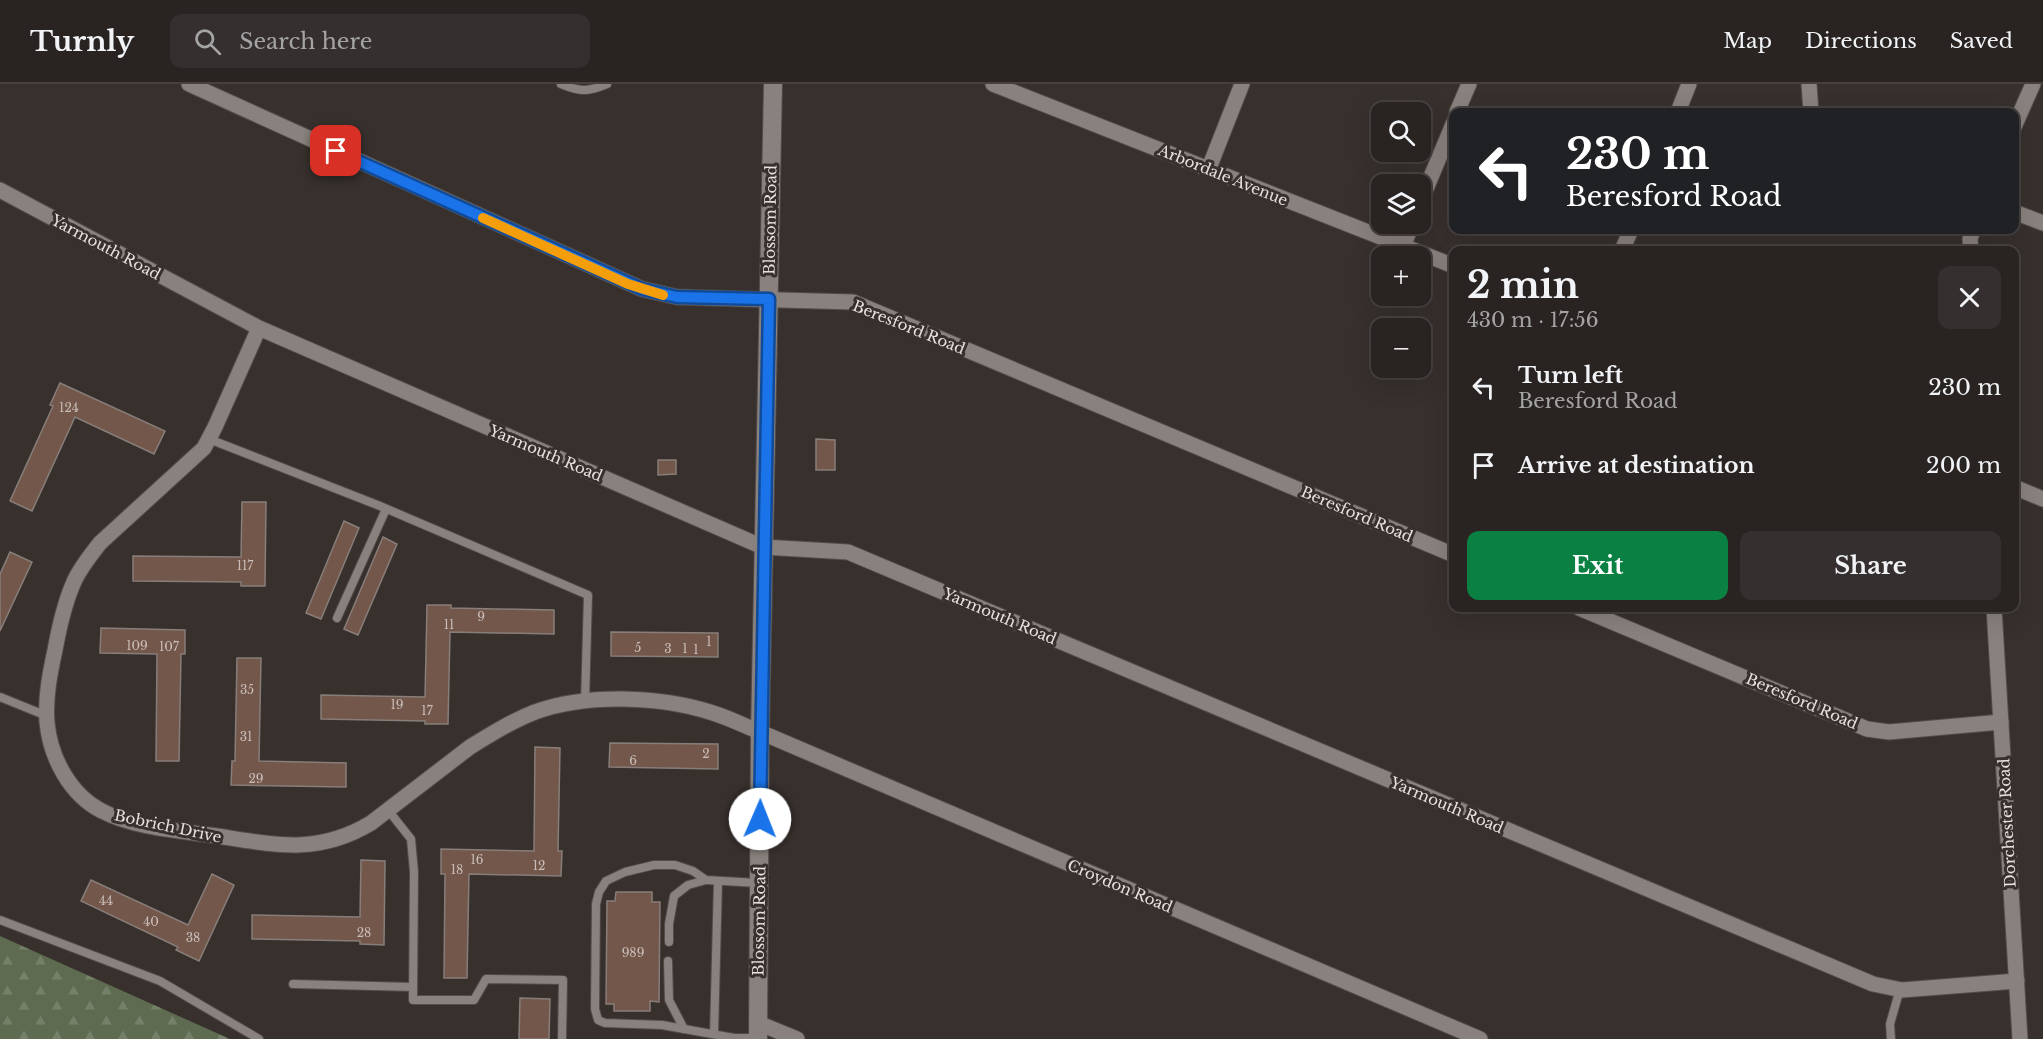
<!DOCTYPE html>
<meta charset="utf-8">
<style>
:root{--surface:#292422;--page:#35302f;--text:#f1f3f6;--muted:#a5a4a5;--line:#454140;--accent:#0b8043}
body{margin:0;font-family:"Libre Baskerville",serif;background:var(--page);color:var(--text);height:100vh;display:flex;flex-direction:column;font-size:22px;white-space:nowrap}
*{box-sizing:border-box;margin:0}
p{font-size:20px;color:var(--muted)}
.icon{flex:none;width:33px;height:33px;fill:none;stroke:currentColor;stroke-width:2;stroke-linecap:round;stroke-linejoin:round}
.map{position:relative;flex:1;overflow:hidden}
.drawer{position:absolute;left:1449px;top:162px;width:570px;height:366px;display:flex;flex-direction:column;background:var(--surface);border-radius:12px;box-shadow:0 6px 24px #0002,0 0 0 2px var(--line)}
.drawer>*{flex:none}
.banner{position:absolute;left:1449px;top:24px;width:570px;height:126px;border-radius:12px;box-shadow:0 6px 24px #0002,0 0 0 2px var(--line);background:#202124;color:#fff;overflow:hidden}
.controls{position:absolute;left:1371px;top:18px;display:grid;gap:12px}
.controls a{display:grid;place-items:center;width:60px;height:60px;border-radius:12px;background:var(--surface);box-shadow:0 6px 24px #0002,0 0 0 2px var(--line);font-size:30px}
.pin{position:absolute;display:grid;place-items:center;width:51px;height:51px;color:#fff;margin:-26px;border-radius:12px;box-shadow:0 3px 9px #0006}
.me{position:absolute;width:66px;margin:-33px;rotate:1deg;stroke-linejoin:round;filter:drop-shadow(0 0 4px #0008)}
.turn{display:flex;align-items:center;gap:21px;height:126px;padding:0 18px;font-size:27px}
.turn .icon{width:78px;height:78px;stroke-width:2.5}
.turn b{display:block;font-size:42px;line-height:51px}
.round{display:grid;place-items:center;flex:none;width:63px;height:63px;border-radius:12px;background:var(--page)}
.headline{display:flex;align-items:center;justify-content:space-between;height:102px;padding:0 18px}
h1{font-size:36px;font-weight:700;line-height:45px}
.button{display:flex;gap:12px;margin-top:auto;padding:12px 18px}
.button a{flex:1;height:69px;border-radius:12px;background:var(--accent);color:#fff;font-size:24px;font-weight:700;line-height:69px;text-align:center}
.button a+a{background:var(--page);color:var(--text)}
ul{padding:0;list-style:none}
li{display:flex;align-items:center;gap:18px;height:78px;padding:0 18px}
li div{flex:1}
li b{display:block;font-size:22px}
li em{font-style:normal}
header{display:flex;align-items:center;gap:36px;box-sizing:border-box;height:84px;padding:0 30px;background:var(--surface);border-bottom:2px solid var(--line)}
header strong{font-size:28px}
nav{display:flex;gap:33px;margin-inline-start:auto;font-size:21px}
.search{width:420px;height:54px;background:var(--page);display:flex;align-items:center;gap:15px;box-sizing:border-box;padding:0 21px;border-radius:12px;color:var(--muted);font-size:22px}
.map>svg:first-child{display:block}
.forest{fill:url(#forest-firs)}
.building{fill:#74574b;stroke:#877e7a;stroke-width:1.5}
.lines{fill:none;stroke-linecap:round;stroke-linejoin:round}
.lane-casing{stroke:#524c4a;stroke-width:10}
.street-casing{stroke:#524c4a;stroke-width:17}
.secondary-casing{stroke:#524c4a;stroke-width:20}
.lane{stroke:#89817d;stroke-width:8}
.street{stroke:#89817d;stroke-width:15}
.secondary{stroke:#89817d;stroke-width:18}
.route-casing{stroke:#114b97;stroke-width:15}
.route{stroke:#1a73e8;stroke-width:10}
.slow{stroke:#f59e0b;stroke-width:10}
.labels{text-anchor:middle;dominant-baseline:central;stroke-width:6;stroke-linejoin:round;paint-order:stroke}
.number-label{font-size:12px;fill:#cabeba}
.street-label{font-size:15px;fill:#e6e1df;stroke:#37302d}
</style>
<header>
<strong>Turnly</strong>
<div class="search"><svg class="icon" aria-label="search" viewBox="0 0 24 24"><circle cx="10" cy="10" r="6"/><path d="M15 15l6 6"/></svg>Search here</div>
<nav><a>Map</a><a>Directions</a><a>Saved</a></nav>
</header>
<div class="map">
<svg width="2043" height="955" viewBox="0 0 2043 955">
<defs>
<pattern id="forest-firs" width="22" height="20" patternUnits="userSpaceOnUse" patternTransform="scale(1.5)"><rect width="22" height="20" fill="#5e6b50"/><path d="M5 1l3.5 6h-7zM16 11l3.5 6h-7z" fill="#758069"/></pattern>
</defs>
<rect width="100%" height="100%" fill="#37302d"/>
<polygon class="forest" points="0,852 230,955 0,955"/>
<g class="building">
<polygon points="60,299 165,347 154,370 75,333 32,427 10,417 53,322 50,321"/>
<polygon points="816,355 835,356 835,386 816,386"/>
<polygon points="658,376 676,376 676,390 658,391"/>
<polygon points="242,418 266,418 265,502 241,502 241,498 133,497 133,472 241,473"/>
<polygon points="344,437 359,444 321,535 306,529"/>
<polygon points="383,453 397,460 358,551 344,545"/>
<polygon points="10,468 32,478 0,547 0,490"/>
<polygon points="427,521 451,521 451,524 554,526 554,550 450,548 448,640 425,640 425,637 321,635 321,611 425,613"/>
<polygon points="101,544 185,546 185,570 181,570 179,677 156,677 157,570 100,569"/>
<polygon points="611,548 718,549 718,573 611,572"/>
<polygon points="237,574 261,574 259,677 346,679 346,703 231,701 232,677 235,677"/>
<polygon points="610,659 718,660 718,685 609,683"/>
<polygon points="535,663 560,664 558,767 562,767 561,792 469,790 467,894 444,894 445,790 441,790 441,765 534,767"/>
<polygon points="361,776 385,777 384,861 360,860 360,857 252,855 252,831 360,833"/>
<polygon points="212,790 234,801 199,877 176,866 178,863 81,817 91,796 188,841"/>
<polygon points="616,808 652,808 652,818 660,818 659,918 650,917 650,927 614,927 614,920 606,920 607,817 615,817"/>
<polygon points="520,914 550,915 549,955 519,955"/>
</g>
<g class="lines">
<defs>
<g id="lane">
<path d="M 561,0 C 580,8 588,8 607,0"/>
<polyline points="209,355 380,422 588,511 585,618"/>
<polyline points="337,534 386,425"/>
<polyline points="0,613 47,632"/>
<polyline points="388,726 411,755 414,788 413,916 474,916 486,895 563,896 562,955"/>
<polyline points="0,836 160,897 259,955"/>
<polyline points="669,858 669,840 674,812 688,801 706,796"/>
<polyline points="668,877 669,916 684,945"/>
<polyline points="293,900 413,903"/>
<polyline points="714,950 718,797"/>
<polyline points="757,954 734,954 662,941 605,939 598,936 595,925 596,820 599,808 606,797 625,788 654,781 675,781 693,787 706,796 758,799"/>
<polyline points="1891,955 1890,940 1900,905"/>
</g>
<g id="street">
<polyline points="189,0 642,205 677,213 853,218 1454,471"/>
<polyline points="993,0 1454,182"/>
<polyline points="1809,0 1811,28"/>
<polyline points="1457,28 1469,0"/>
<polyline points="1678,28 1689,0"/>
<polyline points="2014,43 2033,0"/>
<polyline points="1209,84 1242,0"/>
<polyline points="0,106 259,244 763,463 848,468 1873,900 1902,906 2017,897"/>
<polyline points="1420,119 1454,38"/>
<polyline points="2014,128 2043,139"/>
<polyline points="1403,163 1412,140"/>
<polyline points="1622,166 1631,146"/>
<polyline points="1971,166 1970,155 1973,146"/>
<path d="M 259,244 L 215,343 L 204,364 L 100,459 C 90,472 79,485 73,500 C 64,521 59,544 55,566 C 50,589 45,614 47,638 C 50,673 70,711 102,727 C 134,744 181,747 217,752 C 275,761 318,771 371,739 L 470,663 C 491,650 512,637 535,628 C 587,609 661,612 713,629 C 729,634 745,642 760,648 L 1480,955"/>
<polyline points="2014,403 2043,415"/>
<polyline points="1579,524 1867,645 1889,648 2001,638"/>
<polyline points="1994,524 2020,955"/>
<polyline points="758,939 797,955"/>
</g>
<polyline id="secondary" points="758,955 760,648 773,0"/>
</defs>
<use href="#lane" class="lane-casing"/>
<use href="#street" class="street-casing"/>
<use href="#secondary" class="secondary-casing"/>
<use href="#lane" class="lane"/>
<use href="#street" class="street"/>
<use href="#secondary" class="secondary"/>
</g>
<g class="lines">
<defs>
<polyline id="route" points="336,67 642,205 677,213 769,215 760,735"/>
</defs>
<use href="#route" class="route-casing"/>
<use href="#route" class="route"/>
<polyline class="slow" points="483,134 628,200 663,211"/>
</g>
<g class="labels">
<g class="number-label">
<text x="69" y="323">124</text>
<text x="245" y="481">117</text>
<text x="481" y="532">9</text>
<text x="449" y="540">11</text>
<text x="709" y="557">1</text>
<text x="137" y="561">109</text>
<text x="169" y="562">107</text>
<text x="638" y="563">5</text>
<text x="668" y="564">3</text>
<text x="685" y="564">1</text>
<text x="696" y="565">1</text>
<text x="247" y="605">35</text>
<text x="397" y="620">19</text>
<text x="427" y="626">17</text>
<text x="246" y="652">31</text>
<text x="706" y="669">2</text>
<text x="633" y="676">6</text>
<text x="256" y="694">29</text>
<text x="477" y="775">16</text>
<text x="539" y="781">12</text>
<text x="457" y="785">18</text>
<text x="106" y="816">44</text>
<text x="151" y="837">40</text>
<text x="364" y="848">28</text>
<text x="193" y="853">38</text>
<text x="633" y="868">989</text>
</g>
<g class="street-label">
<text transform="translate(1223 91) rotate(22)">Arbordale Avenue</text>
<text transform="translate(770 136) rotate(-89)">Blossom Road</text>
<text transform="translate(106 163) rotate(28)">Yarmouth Road</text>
<text transform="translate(909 243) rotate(22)">Beresford Road</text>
<text transform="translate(546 369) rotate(23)">Yarmouth Road</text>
<text transform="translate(1357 430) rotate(23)">Beresford Road</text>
<text transform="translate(1000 532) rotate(23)">Yarmouth Road</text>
<text transform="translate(1802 617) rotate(23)">Beresford Road</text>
<text transform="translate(1447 721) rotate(23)">Yarmouth Road</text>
<text transform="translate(2007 739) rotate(-93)">Dorchester Road</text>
<text transform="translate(168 742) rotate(12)">Bobrich Drive</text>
<text transform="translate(1120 802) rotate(23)">Croydon Road</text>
<text transform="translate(759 837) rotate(-89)">Blossom Road</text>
</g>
</g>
</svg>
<div class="controls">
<a><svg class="icon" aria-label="search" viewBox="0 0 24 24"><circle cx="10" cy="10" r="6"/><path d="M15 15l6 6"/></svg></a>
<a><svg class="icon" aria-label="layers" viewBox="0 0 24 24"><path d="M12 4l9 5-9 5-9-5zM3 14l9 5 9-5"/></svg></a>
<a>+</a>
<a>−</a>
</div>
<div class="pin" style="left:336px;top:67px;background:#d93025"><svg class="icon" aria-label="arrive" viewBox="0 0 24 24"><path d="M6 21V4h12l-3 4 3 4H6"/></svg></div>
<svg class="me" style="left:760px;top:735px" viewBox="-20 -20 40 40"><circle r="19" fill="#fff"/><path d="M0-13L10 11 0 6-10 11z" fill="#1a73e8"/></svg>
<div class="banner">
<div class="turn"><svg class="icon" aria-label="left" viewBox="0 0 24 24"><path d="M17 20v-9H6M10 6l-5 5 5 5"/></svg><div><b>230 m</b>Beresford Road</div></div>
</div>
<section class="drawer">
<div class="headline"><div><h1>2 min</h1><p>430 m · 17:56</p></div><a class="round"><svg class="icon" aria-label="close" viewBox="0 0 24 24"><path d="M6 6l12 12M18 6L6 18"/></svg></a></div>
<ul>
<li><svg class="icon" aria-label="left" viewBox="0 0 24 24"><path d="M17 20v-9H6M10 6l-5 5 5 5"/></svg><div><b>Turn left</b><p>Beresford Road</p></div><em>230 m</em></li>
<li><svg class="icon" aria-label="arrive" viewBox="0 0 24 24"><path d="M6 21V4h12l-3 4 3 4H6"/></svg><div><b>Arrive at destination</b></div><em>200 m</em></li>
</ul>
<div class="button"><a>Exit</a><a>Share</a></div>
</section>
</div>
